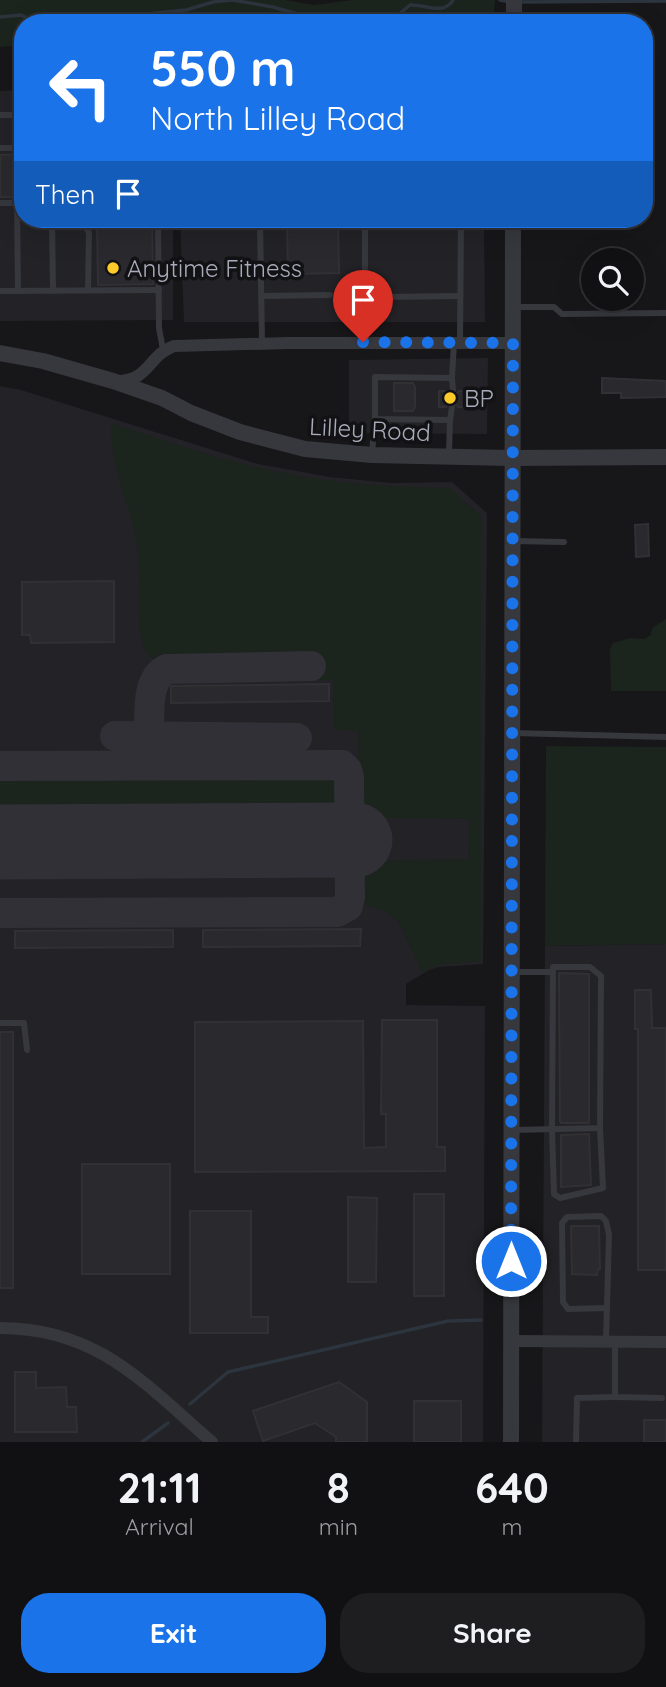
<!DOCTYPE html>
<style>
:root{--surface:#111013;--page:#1e1e21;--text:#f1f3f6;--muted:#9c9da0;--line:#303033;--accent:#1a73e8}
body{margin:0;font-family:Quicksand,sans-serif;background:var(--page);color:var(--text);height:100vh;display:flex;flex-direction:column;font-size:26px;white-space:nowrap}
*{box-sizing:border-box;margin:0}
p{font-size:23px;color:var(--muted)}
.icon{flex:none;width:38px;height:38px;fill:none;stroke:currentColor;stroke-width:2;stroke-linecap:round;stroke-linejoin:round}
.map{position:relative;height:1442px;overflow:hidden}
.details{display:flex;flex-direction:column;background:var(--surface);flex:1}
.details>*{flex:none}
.guide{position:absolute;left:14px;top:14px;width:639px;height:214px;border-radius:28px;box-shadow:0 7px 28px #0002,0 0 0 2px var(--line);background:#1a73e8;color:#fff;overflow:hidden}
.tools{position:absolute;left:581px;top:248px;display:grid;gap:14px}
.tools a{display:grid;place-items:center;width:63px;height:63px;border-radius:50%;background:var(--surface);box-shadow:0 7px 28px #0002,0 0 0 2px var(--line);font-size:35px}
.pin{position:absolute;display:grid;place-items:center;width:60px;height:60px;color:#fff;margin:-72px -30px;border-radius:50% 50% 50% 0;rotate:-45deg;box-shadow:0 0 7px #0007}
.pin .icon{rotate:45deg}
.me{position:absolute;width:77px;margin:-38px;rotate:0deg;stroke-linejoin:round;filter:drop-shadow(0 0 5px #0008)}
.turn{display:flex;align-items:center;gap:24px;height:147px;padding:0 21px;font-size:32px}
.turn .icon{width:91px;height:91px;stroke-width:2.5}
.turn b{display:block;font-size:49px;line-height:60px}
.then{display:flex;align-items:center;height:66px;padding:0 21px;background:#0003;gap:14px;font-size:26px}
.eta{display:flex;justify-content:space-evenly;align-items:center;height:119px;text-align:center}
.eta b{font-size:42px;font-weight:700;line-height:49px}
.button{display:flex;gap:14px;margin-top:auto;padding:14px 21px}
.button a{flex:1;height:80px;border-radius:28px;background:var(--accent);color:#fff;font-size:28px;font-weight:700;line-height:80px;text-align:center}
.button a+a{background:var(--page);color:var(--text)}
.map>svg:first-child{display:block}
.built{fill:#232226}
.green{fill:#1c241e}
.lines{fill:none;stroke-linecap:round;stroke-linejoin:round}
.stream{stroke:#2c343d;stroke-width:3.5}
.taxiway{stroke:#303036;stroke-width:30}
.runway{stroke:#303036;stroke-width:75}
.building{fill:#2a292d;stroke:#313035;stroke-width:2}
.service{stroke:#37383e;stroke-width:6}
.minor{stroke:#37383e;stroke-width:12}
.tertiary{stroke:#37383e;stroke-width:16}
.route{stroke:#1a73e8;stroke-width:12;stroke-dasharray:0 21.6}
.poi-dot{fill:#fccb2b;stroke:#121114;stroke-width:2.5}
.labels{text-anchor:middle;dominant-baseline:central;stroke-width:7;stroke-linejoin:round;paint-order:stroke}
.poi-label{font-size:24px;fill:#a8abb9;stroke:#121114;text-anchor:start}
.street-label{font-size:24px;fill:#a8abb9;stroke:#121114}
</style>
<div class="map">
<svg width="666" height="1442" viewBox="0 0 666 1442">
<rect width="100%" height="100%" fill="#171619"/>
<g class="built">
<polygon points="23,90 23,219 173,219 173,320 0,321 0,91"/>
<polygon points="180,219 484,219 485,322 184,322"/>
<polygon points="488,358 487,434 349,433 349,360"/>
<polygon points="0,386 21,390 258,464 330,477 391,483 452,482 487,513 483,964 439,967 429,970 406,984 406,1005 485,1006 483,1442 0,1442"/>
<polygon points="666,944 666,1442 542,1442 545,946"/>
</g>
<g class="green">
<polygon points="0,0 285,0 314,5 352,0 495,0 493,23 23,23 23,45 0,47"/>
<path d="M 112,424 C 158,438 205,455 252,466 C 317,482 383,487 450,488 L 481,516 L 481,961 L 439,965 L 422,972 L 398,921 L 383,910 L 358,904 L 359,861 L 468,859 L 469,819 L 359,818 L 358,731 L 333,729 L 333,680 L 316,680 L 315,659 L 166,660 L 159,663 C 142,653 140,639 139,622 C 138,595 141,566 136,540 C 129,501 108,463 112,424 Z"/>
<polygon points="666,619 666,691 611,691 610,649 613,643 630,638 644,639 651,635 652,628"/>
<polygon points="546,746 666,747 666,944 545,946"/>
<path d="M 319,772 L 336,778 C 341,788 341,800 338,811 L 328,818 L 0,819 L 0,773 Z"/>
</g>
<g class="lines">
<g class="stream">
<polyline points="500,0 510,2"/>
<polyline points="518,2 666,1"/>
<polyline points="0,17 21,15 39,23"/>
<polyline points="73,23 89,17 108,18 186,10 213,2 232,0 273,7 311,18 327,15 341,23"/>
<path d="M 388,23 L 410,5 C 425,4 444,16 453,0"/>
<polyline points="190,1404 228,1372 448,1321 481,1320"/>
<polyline points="142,1442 168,1423"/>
</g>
<g class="taxiway">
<polyline points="115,736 297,738"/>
<path d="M 149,736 C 150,715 145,679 167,669 L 311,666"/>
<polyline points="0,766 342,765 347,770 349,777 350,897 348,906 337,912 0,913"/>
</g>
<polyline class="runway" points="0,842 355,840"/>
</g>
<g class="building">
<polygon points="23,154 23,197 0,197 0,155"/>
<polygon points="91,219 152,219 153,284 98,285 97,225"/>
<polygon points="287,219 338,219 339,273 288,274"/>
<polygon points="602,378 666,381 666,397 621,398 621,393 602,393"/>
<polygon points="394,383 413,383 415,387 415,406 413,411 394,411"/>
<polygon points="439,391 447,391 453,397 459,391 465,391 465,407 458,407 452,401 446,407 439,407"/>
<polygon points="648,524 649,556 636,557 635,525"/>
<polygon points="114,581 114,642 31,643 30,635 22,635 22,582"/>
<polygon points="329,684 329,701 171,703 171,686"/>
<polygon points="361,929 360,946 203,947 203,930"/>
<polygon points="173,930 173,947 15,948 15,931"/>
<polygon points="559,973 589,974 589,1123 561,1123 560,1121"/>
<polygon points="635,990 651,990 652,1028 666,1028 666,1270 638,1270 638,1029 635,1029"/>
<polygon points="382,1020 437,1020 437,1147 445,1147 445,1171 195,1172 195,1022 363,1021 364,1148 386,1147 386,1114 381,1114"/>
<rect x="0" y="1032" width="13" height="256"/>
<polygon points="589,1134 591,1185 561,1187 561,1135"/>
<rect x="82" y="1164" width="88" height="110"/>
<rect x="414" y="1194" width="30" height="102"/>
<polygon points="348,1197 377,1198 376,1282 348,1282"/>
<polygon points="190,1211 251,1211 251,1317 268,1317 268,1333 190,1333"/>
<polygon points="571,1226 599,1226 600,1269 598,1269 597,1275 572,1274"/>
<polygon points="15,1372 36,1372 36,1388 66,1387 67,1407 76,1407 77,1432 15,1432"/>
<polygon points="339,1382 367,1402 367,1442 336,1442 336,1437 315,1423 263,1441 253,1411"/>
<rect x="414" y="1401" width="47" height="41"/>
<rect x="644" y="1420" width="22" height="22"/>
</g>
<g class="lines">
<g class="service">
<polyline points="0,115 23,115"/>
<polyline points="0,148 23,148"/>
<polyline points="0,203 23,203"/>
<polyline points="17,203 18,291"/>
<polyline points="52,219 53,291"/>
<polyline points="81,219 89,233 88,290"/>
<polyline points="158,219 159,328 163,350"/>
<polyline points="260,219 262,343"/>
<polyline points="365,219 365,284 371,294 380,297 460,296"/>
<polyline points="0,291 159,290"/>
<polyline points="261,296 330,295"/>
<polyline points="515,307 554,307 562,314 666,313"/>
<polyline points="460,343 461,219"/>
<polyline points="452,378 453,391"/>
<polyline points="450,420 452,407"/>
<polyline points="372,453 375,419"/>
<polyline points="449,454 450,420 375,419 375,377 452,378 454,343"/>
<polyline points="513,541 564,542"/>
<polyline points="513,733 666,737"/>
<polyline points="513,972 553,972 553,967 590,967 601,976 600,1128 513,1130"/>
<polyline points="553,972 552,1129 554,1194 560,1198 603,1188 600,1128"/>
<polyline points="0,1023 24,1023 27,1050"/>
<polyline points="606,1341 609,1235 606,1221 601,1216 567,1217 562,1223 563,1302 568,1309 607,1308"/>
<polyline points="615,1341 615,1397 662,1398"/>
<polyline points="576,1442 577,1398 615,1397"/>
</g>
<g class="minor">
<path d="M 117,381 C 150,381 148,355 174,346 L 289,343 L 513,343"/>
<path d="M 0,1328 C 97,1328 144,1383 212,1442"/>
<polyline points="511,1341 666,1342"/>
</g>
<g class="tertiary">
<polyline points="514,23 514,0"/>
<polyline points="0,353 43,361 113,381 162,398 191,413 240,432 305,449 372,455 512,458 666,457"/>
<polyline points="511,1442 513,219"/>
</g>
</g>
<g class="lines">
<polyline class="route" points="363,342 513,343 511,1261"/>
</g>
<g class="poi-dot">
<circle cx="113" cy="268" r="7"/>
<circle cx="450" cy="398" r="7"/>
</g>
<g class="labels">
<g class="poi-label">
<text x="127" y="268">Anytime Fitness</text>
<text x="464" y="398">BP</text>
</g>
<g class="street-label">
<text transform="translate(370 429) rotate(3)">Lilley Road</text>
</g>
</g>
</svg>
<div class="tools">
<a><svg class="icon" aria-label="search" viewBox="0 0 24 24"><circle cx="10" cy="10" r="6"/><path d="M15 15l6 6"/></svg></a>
</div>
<div class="pin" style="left:363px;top:342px;background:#d93025"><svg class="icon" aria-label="arrive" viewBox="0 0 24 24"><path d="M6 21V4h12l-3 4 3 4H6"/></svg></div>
<svg class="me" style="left:511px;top:1261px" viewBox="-20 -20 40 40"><circle r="17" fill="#1a73e8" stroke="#fff" stroke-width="3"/><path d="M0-11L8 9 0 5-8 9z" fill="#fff"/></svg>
<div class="guide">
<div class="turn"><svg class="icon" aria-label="left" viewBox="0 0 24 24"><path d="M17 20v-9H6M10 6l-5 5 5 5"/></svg><div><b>550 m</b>North Lilley Road</div></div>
<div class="then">Then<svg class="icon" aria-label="arrive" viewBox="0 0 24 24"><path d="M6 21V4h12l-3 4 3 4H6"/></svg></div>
</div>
</div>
<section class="details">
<div class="eta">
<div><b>21:11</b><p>Arrival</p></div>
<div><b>8</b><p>min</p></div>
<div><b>640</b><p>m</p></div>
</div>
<div class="button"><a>Exit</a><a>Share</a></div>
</section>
